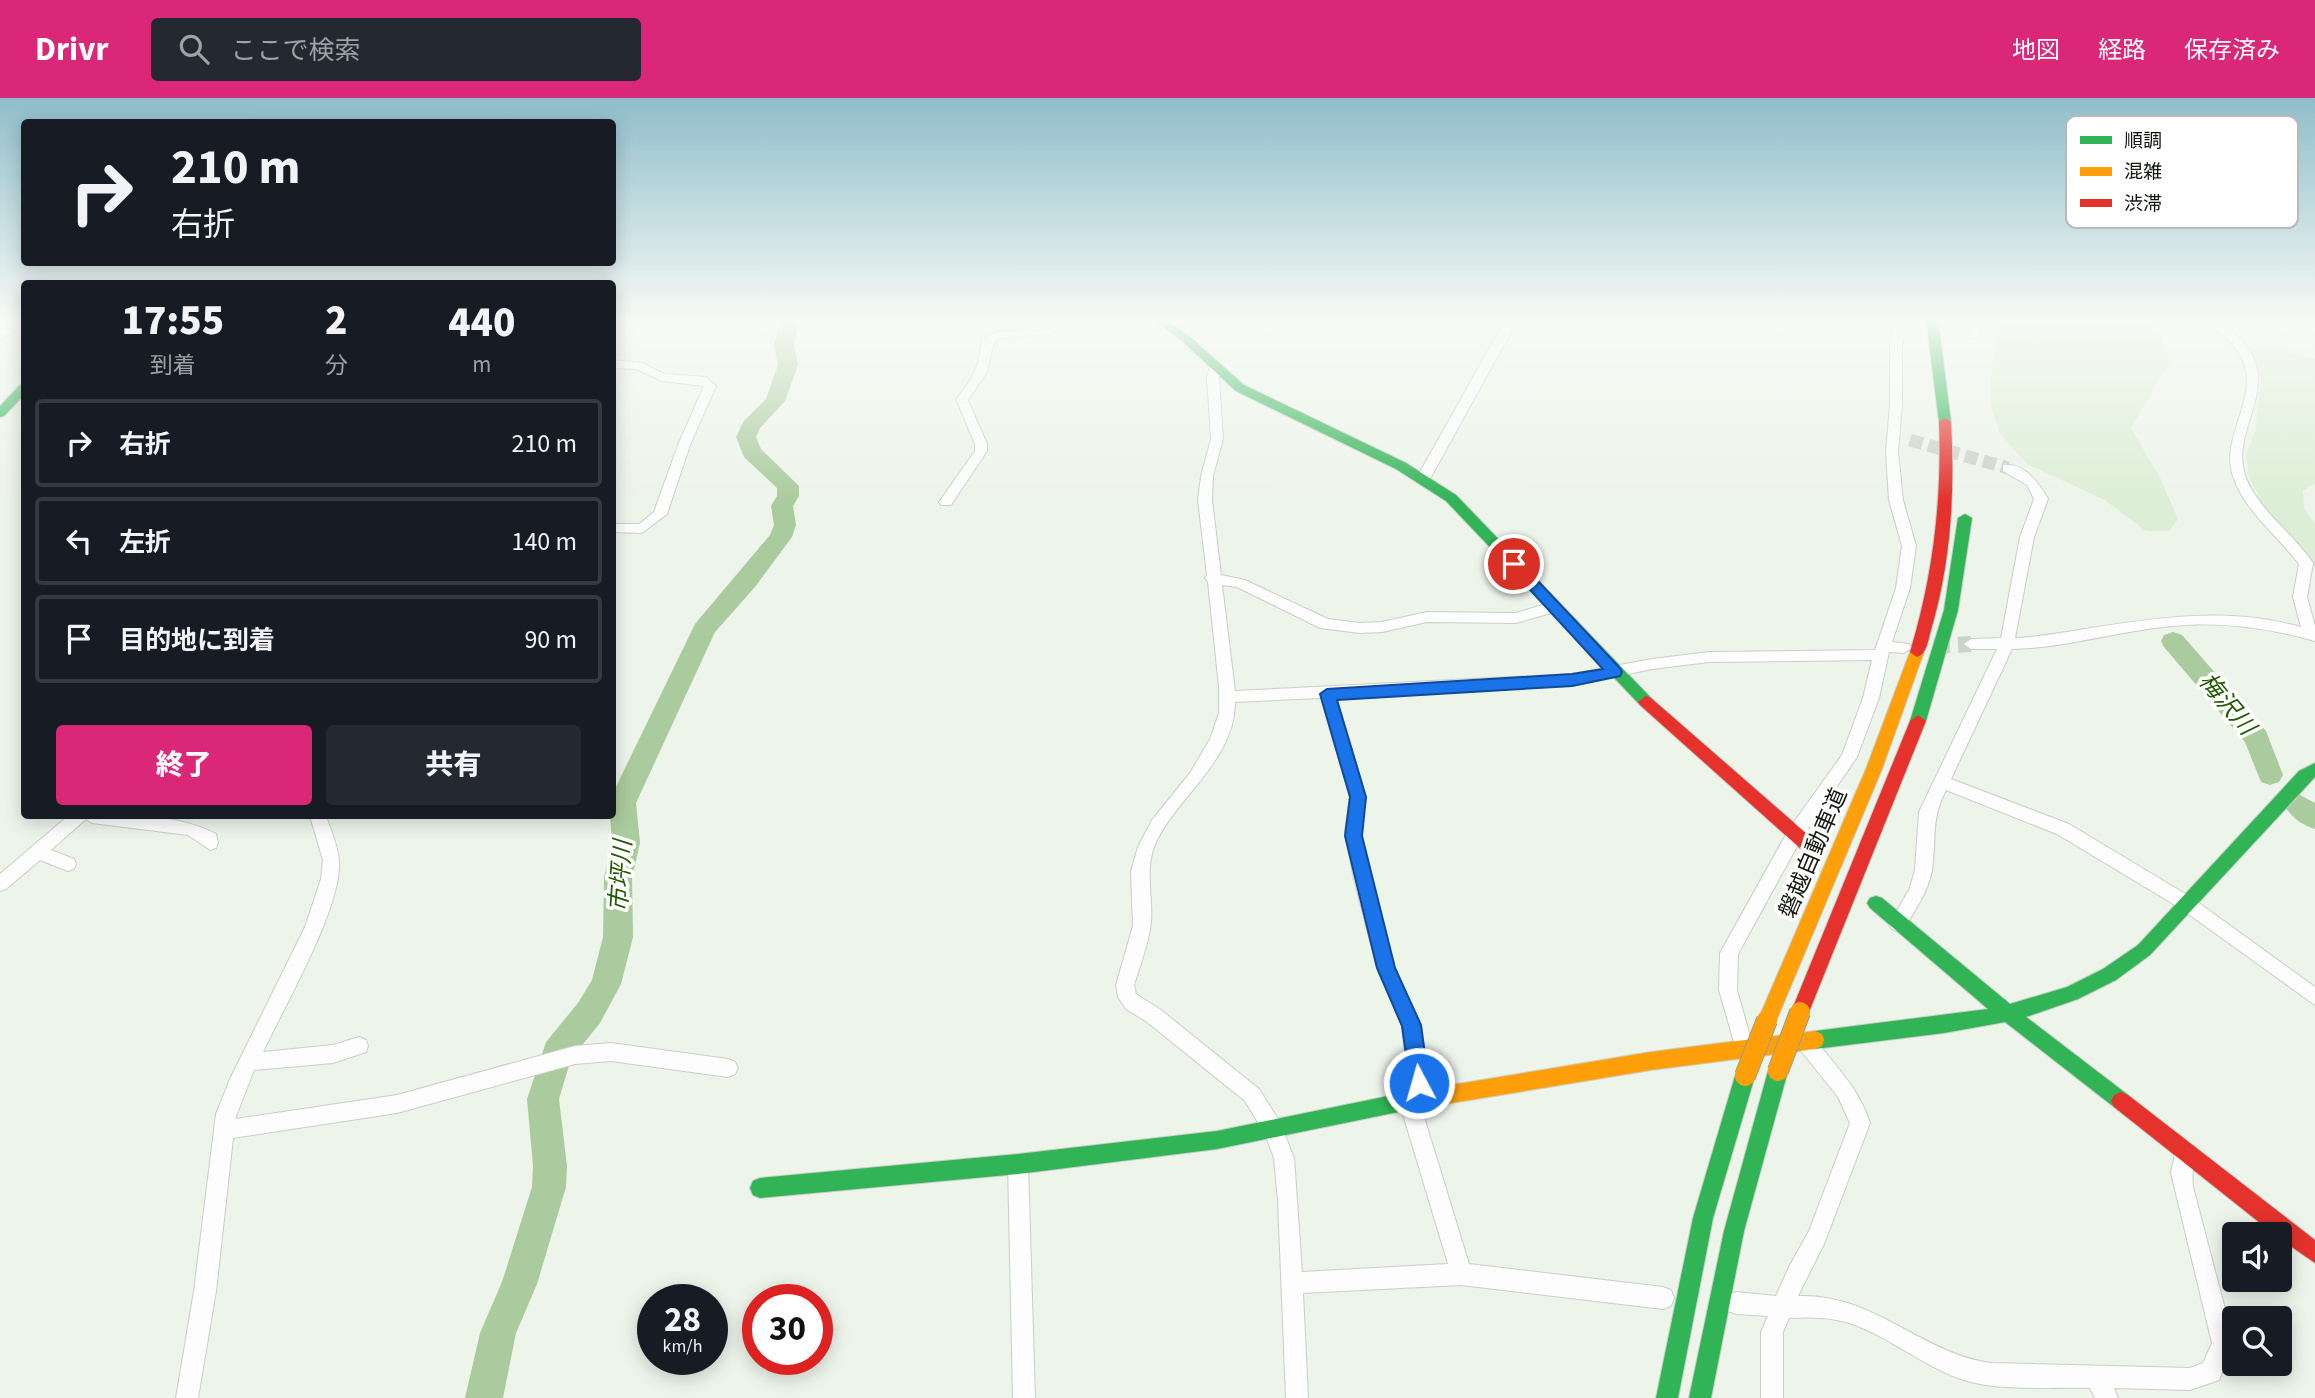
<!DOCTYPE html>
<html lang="ja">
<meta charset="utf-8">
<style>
:root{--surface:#171b24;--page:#242831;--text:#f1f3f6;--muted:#9ea1a6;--line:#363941;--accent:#db2777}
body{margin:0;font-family:"Source Sans 3","Noto Sans JP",sans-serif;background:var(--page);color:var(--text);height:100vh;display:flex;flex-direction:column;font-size:26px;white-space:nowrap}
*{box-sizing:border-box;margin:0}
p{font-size:23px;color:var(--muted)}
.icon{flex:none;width:38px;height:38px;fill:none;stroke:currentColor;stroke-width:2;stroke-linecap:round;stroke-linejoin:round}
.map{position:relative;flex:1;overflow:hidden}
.side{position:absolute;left:21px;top:182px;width:595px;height:539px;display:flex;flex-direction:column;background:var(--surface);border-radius:7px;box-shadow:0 4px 18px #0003}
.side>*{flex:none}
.banner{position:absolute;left:21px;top:21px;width:595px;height:147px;border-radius:7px;box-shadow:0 4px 18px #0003;background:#171b24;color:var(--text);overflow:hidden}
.controls{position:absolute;left:2222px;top:1124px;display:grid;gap:14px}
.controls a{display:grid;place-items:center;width:70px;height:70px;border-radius:7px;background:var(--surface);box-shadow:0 4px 18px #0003;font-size:35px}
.speed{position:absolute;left:637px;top:1186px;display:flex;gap:14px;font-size:35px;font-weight:700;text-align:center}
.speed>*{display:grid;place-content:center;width:91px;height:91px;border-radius:50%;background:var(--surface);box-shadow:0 4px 18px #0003;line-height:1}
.speed small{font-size:18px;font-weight:400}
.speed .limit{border:10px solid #d22;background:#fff;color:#111}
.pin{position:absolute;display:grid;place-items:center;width:60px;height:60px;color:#fff;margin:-30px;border:4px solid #fff;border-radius:50%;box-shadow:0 2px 7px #0007}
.me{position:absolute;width:77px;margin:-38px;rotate:354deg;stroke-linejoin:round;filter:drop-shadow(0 0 5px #0008)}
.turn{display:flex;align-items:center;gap:24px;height:147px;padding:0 35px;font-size:32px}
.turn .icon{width:91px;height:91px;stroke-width:2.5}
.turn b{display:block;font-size:49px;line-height:60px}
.eta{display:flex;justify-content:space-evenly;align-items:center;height:119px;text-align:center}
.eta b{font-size:42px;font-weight:800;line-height:49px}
.action{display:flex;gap:14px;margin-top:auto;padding:14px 35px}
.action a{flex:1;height:80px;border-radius:7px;background:var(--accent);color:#fff;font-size:28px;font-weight:800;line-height:80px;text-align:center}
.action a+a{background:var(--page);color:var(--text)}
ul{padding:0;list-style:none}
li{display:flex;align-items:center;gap:21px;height:88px;margin:0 14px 10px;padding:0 21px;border:4px solid var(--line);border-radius:7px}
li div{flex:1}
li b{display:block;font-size:26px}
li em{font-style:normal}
header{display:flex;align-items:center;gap:42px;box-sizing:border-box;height:98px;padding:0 35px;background:var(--accent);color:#fff}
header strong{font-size:33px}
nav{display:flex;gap:38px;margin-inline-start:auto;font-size:24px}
.search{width:490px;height:63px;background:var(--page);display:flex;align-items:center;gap:18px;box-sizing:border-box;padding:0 24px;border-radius:7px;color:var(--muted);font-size:26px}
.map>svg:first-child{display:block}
.green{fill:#dceed5}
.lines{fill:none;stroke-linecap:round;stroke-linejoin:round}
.river{fill:#aacb9d;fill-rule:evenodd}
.street-tunnel-far1{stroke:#ccd3ca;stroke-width:13;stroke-dasharray:13 6;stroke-linecap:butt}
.street-tunnel{stroke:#ccd3ca;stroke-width:16;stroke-dasharray:16 8;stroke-linecap:butt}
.street-casing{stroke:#c9cec7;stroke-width:2}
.fast-casing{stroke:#c9cec7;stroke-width:2}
.slow-casing{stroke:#c9cec7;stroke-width:2}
.jam-casing{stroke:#c9cec7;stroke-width:2}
.street{fill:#fcfdfc;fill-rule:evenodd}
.fast{fill:#30b455;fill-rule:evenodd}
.slow{fill:#ff9f0a;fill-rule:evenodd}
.jam{fill:#e5322d;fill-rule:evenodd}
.slow-bridge-casing{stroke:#93a08d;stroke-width:22;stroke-linecap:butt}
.slow-bridge{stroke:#ff9f0a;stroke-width:20}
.route{fill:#1a73e8;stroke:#114b97;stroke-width:2}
.labels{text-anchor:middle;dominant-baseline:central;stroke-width:7;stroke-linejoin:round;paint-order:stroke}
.street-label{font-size:23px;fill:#131712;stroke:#fff}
.water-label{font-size:24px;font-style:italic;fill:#245a00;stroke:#fff}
.key{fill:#fff;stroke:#b8b9b8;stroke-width:2}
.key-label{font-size:19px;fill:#131712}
</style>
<header>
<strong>Drivr</strong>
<div class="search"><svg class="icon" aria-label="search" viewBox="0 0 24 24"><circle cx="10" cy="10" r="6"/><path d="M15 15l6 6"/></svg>ここで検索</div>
<nav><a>地図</a><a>経路</a><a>保存済み</a></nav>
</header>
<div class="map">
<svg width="2315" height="1300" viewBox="0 0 2315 1300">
<rect width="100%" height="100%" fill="#edf4ea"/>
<g class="green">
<polygon points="2001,221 2147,221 2157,231 2170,263 2131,330 2160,380 2178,421 2169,433 2146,433 2105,402 2027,366 2000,336 1991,307 1990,279"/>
<polygon points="2270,249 2315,261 2315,385 2303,392 2304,410 2315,426 2315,469 2261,404 2249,378 2246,357 2255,334 2261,282 2251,254"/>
</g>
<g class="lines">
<g class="river">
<polygon points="781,221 799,221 794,247 798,267 785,303 760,330 756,339 761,351 799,388 799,398 793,408 796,427 792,439 755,489 715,534 636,705 640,745 632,780 633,839 621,886 600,925 571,961 559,1001 567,1068 566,1089 537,1186 516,1235 503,1300 465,1300 480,1235 502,1184 532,1089 533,1068 527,1001 546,944 578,905 592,882 603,839 604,780 612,745 610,718 612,718 612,697 695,526 770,437 774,427 771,408 777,398 777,390 744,359 736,339 743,324 766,301 778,267 774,247"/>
<polygon points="2173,534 2182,537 2266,633 2283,677 2279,684 2270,687 2261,684 2245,644 2164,549 2161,543 2164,537"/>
<path d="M 2298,696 L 2315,705 L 2315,731 C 2302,727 2291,719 2284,707 L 2288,699 Z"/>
</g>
<polyline class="street-tunnel-far1" points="1910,342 2008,370"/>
<polyline class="street-tunnel" points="1934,548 1971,546"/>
<defs>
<g id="street">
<polygon points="24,221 24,228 0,241 0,233"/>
<path d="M 1049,221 L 1061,221 L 1060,228 L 1051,236 L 999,240 L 994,244 L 987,274 L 968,302 L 987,346 L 987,353 L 951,407 L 941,407 L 939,404 L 975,353 L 975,346 L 956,301 C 974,280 979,269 982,242 L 996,234 L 1044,231 L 1048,227 Z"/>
<polygon points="1506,221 1518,221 1430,381 1428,384 1418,384 1416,381"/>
<path d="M 1896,221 L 1908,221 L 1902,247 L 1902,306 L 1898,354 L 1903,402 L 1916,448 L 1910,490 L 1892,544 L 1909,546 L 1911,550 L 1904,555 L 1889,554 L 1879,600 L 1857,659 L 1801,741 L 1738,856 L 1737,892 L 1754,952 L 1752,958 L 1745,961 L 1738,958 L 1719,892 L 1720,855 L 1789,731 L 1842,657 L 1863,600 L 1872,562 L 1709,564 L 1652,571 L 1572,588 L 1336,599 L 1366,699 L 1361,733 L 1372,781 L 1395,870 L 1420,927 L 1429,1001 L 1426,1007 L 1421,1009 L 1469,1166 L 1663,1189 L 1671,1192 L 1674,1200 L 1671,1208 L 1663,1211 L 1461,1187 L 1303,1195 L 1308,1300 L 1286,1300 L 1278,1103 L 1274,1060 L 1265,1036 L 1245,1003 L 1147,924 L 1126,911 L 1118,899 L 1116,887 L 1133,828 L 1131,773 L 1138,749 L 1152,722 L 1190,675 L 1210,641 L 1219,615 L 1219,589 L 1208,484 L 1205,480 L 1207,477 L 1198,402 L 1201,378 L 1211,341 L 1207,279 L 1210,270 L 1216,266 L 1222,270 L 1219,279 L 1223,341 L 1213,378 L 1212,402 L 1221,477 L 1245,482 L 1328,521 L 1360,525 L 1382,524 L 1427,514 L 1516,515 L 1553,504 L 1560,509 L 1558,513 L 1516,525 L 1427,524 L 1382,534 L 1360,535 L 1320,530 L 1237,489 L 1222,487 L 1235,593 L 1572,576 L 1652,561 L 1709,554 L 1875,552 L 1896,490 L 1902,448 L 1889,402 L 1886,354 L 1890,306 L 1890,247 ZM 1321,600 L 1350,699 L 1345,733 L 1354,781 L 1377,870 L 1402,927 L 1409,994 L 1402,997 L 1399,1003 L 1448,1166 L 1302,1174 L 1294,1060 L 1280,1024 L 1259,991 L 1161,912 L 1136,896 L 1134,887 C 1140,867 1149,845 1151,824 C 1153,799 1145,774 1154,749 C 1174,700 1235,664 1235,604 Z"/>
<polygon points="1969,221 1981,221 1979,240 1971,240"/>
<path d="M 2204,221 C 2219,221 2226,227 2236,237 C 2289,286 2227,330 2246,380 C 2260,414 2293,435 2313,465 L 2307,499 L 2315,528 L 2315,543 C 2269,530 2220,523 2172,528 C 2118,533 2065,550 2012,551 L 1951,681 L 2069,726 L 2192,800 L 2315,889 L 2315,907 L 2180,810 L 2057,736 L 1946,692 C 1930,724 1937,739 1932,772 C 1928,794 1915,812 1904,831 L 1898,833 L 1892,831 L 1889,826 L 1909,792 L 1915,772 L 1919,714 L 1997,551 L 1971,551 L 1964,546 L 1971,541 L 2001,540 L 2020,439 L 2034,401 L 2027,387 L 2003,373 L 2003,367 C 2024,364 2039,385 2048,401 L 2034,439 L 2015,540 C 2040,539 2066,534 2091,530 C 2162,519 2230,509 2301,529 L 2293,499 L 2299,466 C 2277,437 2242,411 2232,375 C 2221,335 2264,294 2239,255 C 2230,240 2215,233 2204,221 Z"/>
<polygon points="612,262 642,265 664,276 706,279 716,288 690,347 667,416 642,435 612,434 612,426 639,426 654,414 678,347 704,288 662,283 636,271 612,270"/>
<path d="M 68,718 C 118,718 171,713 216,736 L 218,745 L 216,750 L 210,752 L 188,737 L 92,725 L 86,721 L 51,752 L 74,761 L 76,766 L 74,771 L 68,773 L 40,762 L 6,791 L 0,793 L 0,776 Z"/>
<path d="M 310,718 L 326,718 C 331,733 339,750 339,765 C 341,811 284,909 263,954 L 333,947 L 359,939 L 366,942 L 368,948 L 366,954 L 333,965 L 254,972 L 235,1021 L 397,997 L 575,948 L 611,945 L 728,961 L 735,964 L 738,970 L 735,976 L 728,979 L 611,963 L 575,966 L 397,1015 L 233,1040 L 216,1193 L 198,1300 L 176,1300 L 194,1193 L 216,1016 L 230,981 L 305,829 L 321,781 L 323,762 Z"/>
<path d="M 1805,934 L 1812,937 C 1833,966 1859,989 1870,1025 L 1824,1146 L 1798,1198 C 1874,1195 1920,1255 1991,1265 L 2190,1270 L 2203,1265 L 2212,1245 L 2171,1075 L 2177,1047 L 2184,1044 L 2191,1047 C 2196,1059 2191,1075 2193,1089 L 2234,1245 L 2219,1282 L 2190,1292 L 2114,1290 L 2118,1300 L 2095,1300 L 2090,1290 C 2055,1289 2000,1293 1967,1283 C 1923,1270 1885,1234 1842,1223 C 1825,1219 1807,1219 1789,1220 L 1783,1234 L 1783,1300 L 1761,1300 L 1761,1234 L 1768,1218 L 1736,1216 L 1728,1213 L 1725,1205 L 1728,1197 L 1736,1194 L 1776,1198 L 1789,1169 L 1809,1133 L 1850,1025 L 1838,999 L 1798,949 L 1796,943 L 1798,937 Z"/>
<polygon points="1018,1056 1025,1059 1028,1066 1035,1300 1013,1300 1008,1066 1011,1059"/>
</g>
<g id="fast">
<polygon points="1152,221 1165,221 1189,238 1244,287 1406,365 1456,397 1651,600 1654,604 1651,608 1641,608 1446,403 1396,371 1236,293 1181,242"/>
<polygon points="1926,221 1938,221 1951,324 1945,328 1939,324"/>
<polygon points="20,287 24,287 24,297 4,318 0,319 0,308"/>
<polygon points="1965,416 1972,420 1958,512 1926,623 1918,629 1910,623 1944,512 1958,420"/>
<polygon points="2315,665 2315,679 2150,857 2116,882 2078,901 2026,919 2128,997 2131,1003 2128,1009 2121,1012 2114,1009 2005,924 1944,935 1815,951 1808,948 1806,942 1808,936 1815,933 1988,911 1870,810 1867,805 1870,800 1876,798 1882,800 2010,906 2067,889 2103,871 2138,847 2299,673"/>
<polygon points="1778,964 1785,967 1788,973 1744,1133 1711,1300 1689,1300 1724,1133 1768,973 1771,967"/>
<polygon points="1745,969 1752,972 1755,978 1713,1120 1678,1300 1656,1300 1693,1120 1735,978 1738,972"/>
<polygon points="1403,995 1410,998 1413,1004 1410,1010 1403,1013 1217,1051 1018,1076 760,1100 753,1097 750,1090 753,1083 760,1080 1018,1056 1217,1033"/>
</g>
<g id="slow">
<polygon points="1917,549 1924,554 1882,671 1774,928 1767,930 1760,928 1758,922 1866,671 1910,554"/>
<polygon points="1815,933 1822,936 1824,942 1822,948 1815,951 1651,972 1403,1013 1396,1010 1393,1004 1396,998 1403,995 1651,954"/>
</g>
<g id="jam">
<path d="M 1945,320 L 1951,324 C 1955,394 1951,465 1931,532 C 1928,542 1927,556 1917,559 L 1910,554 C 1933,478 1942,403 1939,324 Z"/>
<polygon points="1646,598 1651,600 1823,750 1825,755 1823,760 1817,762 1811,760 1641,608 1638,604"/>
<polygon points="1918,617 1926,623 1809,914 1807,920 1800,922 1793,920 1791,914 1910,623"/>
<polygon points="2121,994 2128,997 2315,1142 2315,1165 2280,1141 2280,1136 2274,1136 2114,1009 2111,1003 2114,997"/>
</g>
</defs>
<use href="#street" class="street-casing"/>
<use href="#fast" class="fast-casing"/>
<use href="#slow" class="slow-casing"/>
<use href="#jam" class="jam-casing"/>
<use href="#street" class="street"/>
<use href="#fast" class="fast"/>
<use href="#slow" class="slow"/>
<use href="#jam" class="jam"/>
<defs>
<g id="slow-bridge">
<polyline points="1778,973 1800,914"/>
<polyline points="1745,978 1767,922"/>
</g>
</defs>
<use href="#slow-bridge" class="slow-bridge-casing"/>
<use href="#slow-bridge" class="slow-bridge"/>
</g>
<linearGradient id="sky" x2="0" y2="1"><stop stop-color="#8fbdca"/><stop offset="0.55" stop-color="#f7faf6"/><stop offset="1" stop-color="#f7faf6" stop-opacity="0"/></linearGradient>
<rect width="2315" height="403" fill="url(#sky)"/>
<polygon class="route" points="1514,461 1519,463 1620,570 1622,574 1620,578 1572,588 1337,602 1366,699 1362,738 1395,870 1421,927 1429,985 1426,991 1419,994 1412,991 1410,985 1402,928 1377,870 1345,738 1350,699 1320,596 1327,591 1572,576 1603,571 1509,469 1507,466"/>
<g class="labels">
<g class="street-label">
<text transform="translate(1813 755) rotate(-67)">磐越自動車道</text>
</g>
<g class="water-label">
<text transform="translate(2227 606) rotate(50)">梅沢川</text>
<text transform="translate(621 778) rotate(-86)">市坪川</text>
</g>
</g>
<rect x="2066" y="18" width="232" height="112" rx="10" class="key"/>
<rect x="2080" y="38" width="32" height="8" fill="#30b455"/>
<rect x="2080" y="69" width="32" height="9" fill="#ff9f0a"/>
<rect x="2080" y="101" width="32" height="8" fill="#e5322d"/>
<g class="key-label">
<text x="2124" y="49">順調</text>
<text x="2124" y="80">混雑</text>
<text x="2124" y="112">渋滞</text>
</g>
</svg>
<div class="controls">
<a><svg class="icon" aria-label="sound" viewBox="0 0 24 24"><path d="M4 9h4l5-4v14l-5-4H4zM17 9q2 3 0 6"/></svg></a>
<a><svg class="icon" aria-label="search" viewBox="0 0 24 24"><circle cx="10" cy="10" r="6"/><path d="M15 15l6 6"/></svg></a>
</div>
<div class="speed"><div>28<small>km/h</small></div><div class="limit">30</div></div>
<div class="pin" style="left:1514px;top:466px;background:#d93025"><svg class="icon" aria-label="arrive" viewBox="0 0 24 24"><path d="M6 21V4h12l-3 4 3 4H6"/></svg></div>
<svg class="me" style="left:1419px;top:985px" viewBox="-20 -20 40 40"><circle r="17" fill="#1a73e8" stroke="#fff" stroke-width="3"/><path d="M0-11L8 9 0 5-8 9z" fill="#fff"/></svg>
<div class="banner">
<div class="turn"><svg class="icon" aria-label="right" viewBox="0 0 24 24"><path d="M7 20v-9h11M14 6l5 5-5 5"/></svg><div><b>210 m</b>右折</div></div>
</div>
<section class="side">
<div class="eta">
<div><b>17:55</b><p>到着</p></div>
<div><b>2</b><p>分</p></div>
<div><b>440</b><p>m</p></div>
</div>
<ul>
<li><svg class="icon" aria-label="right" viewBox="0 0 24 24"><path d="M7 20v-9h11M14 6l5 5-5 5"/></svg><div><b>右折</b></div><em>210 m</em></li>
<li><svg class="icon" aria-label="left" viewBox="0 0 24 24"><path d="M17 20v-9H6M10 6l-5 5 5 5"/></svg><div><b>左折</b></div><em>140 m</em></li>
<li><svg class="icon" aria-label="arrive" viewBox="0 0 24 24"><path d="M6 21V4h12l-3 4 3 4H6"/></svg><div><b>目的地に到着</b></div><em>90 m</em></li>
</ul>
<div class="action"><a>終了</a><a>共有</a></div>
</section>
</div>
